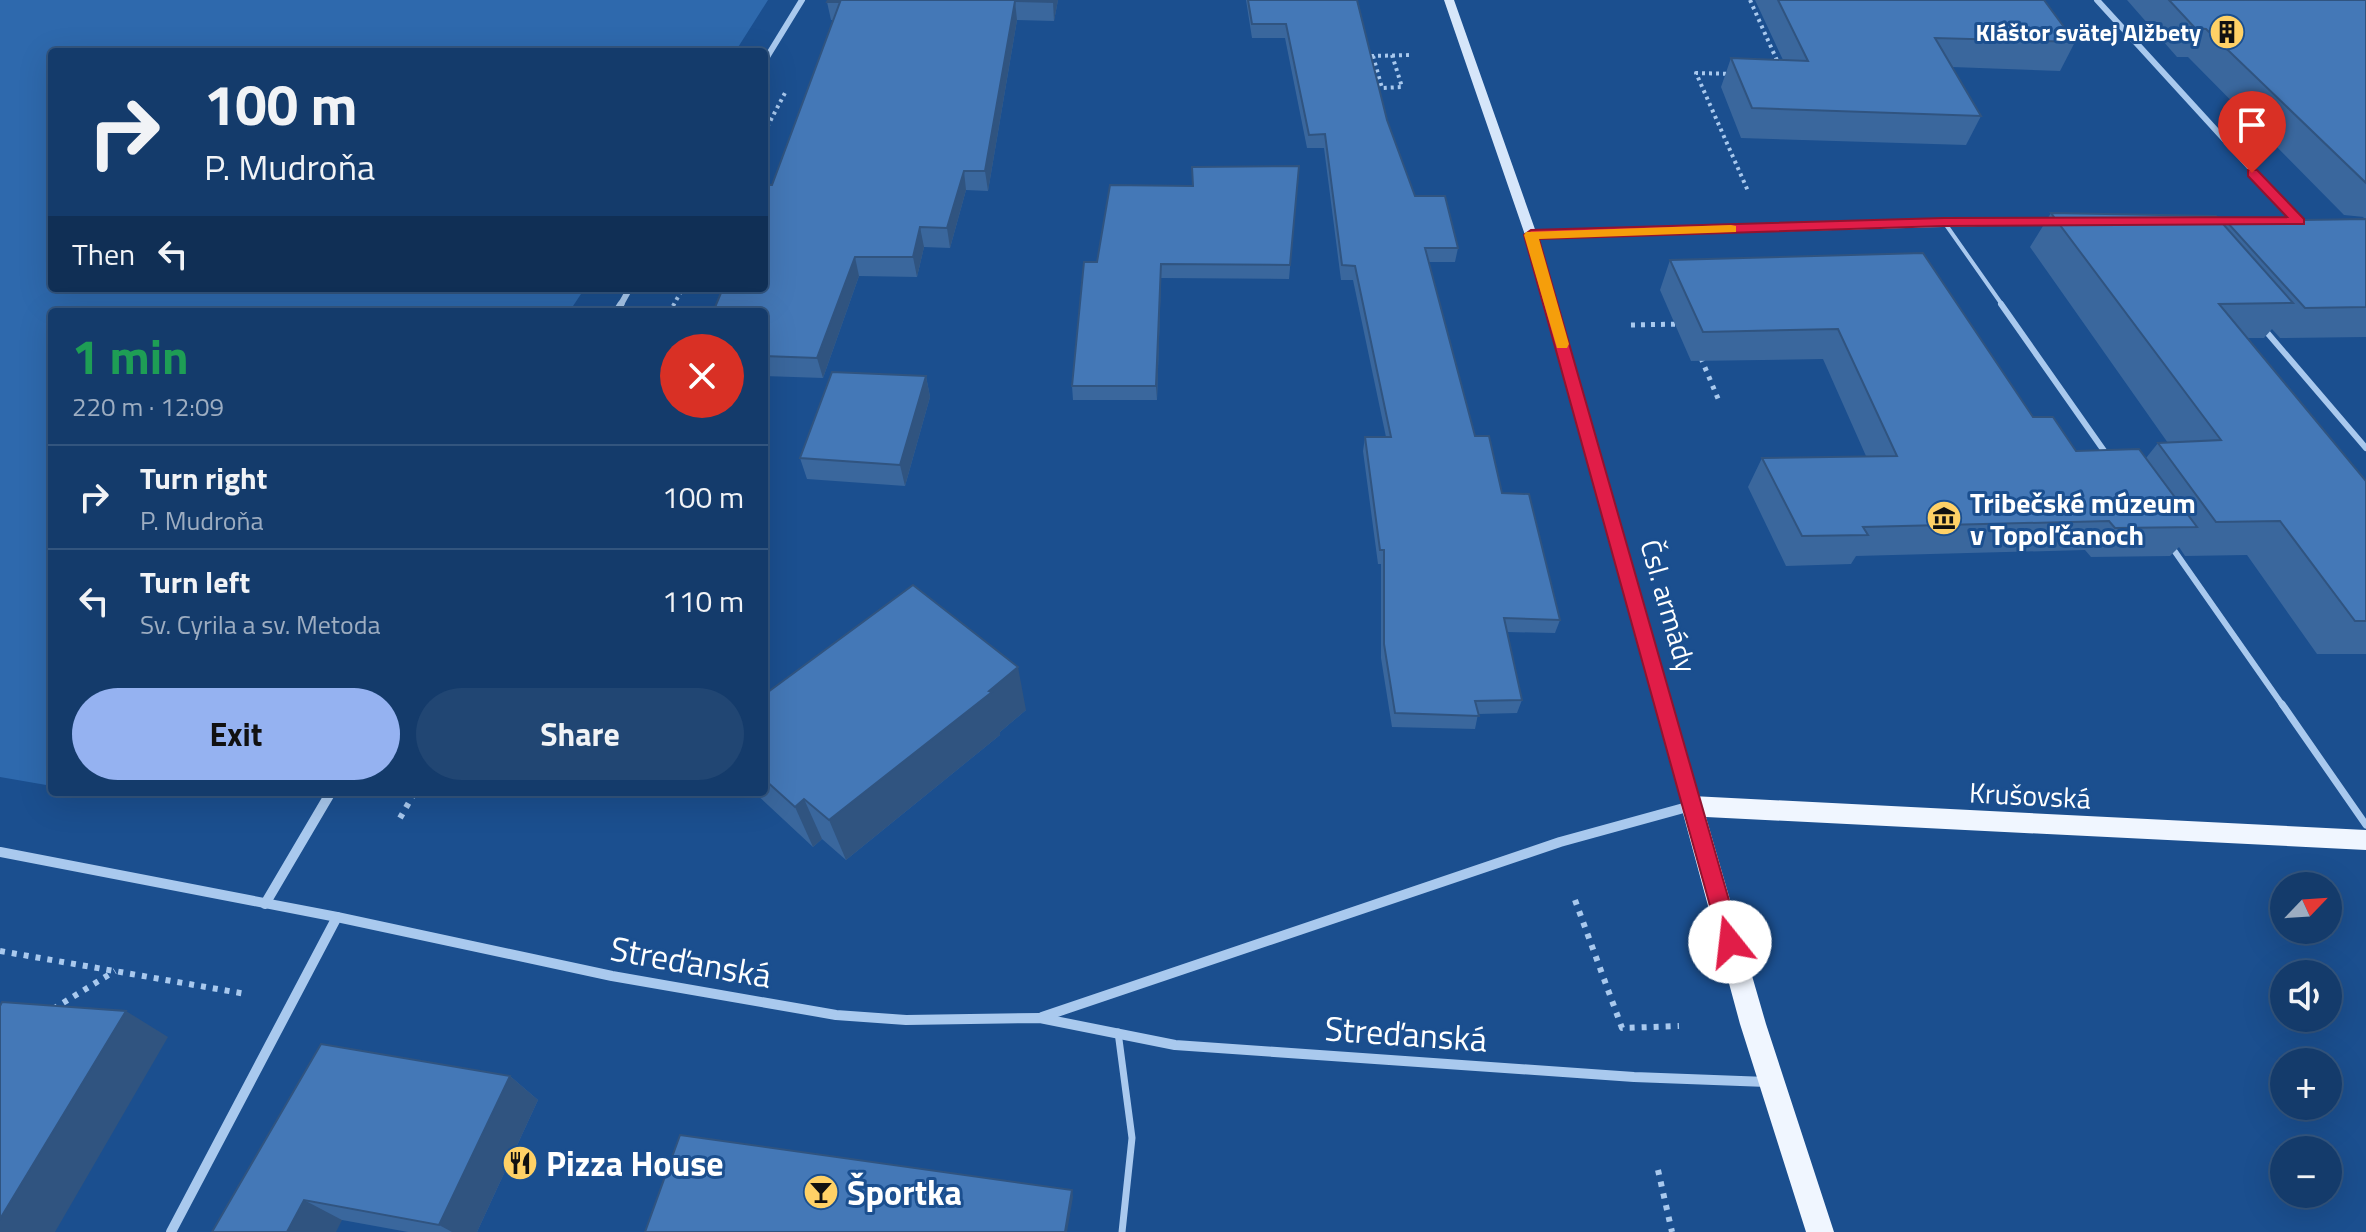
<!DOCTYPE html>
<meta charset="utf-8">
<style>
:root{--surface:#143b6b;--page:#214673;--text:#f1f3f6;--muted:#9dadc1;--line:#33557e;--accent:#95b2f1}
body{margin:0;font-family:"Titillium Web",sans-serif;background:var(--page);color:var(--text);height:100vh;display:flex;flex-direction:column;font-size:30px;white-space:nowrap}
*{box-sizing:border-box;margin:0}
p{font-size:26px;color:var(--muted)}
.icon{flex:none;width:44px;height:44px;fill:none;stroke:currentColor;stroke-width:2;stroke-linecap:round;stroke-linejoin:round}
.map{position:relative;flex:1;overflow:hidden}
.panel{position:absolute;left:48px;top:308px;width:720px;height:488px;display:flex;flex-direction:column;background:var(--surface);border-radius:8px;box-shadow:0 8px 32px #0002,0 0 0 2px var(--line)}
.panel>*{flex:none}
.top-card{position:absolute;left:48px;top:48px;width:720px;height:244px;border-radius:8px;box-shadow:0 8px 32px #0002,0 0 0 2px var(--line);background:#143b6b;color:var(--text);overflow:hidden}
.needle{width:52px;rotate:65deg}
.tools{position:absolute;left:2270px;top:872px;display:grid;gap:16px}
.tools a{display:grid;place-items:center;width:72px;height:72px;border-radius:50%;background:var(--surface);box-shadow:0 8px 32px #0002,0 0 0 2px var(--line);font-size:40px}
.pin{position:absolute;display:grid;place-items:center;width:68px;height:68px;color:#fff;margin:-82px -34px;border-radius:50% 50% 50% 0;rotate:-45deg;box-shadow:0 0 8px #0007}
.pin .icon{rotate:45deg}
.me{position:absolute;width:88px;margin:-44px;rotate:344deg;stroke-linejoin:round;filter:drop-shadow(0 0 6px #0008)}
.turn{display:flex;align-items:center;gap:28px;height:168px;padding:0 24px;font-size:36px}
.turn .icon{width:104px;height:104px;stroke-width:2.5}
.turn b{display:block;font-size:56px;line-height:68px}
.then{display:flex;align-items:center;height:76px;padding:0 24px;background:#0003;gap:16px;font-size:30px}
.round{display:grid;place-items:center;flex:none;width:84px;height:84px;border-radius:42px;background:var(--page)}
.headline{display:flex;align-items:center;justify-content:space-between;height:136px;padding:0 24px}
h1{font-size:48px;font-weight:700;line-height:60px;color:#1e9e55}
.cta{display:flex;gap:16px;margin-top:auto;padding:16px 24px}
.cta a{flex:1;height:92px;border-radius:48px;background:var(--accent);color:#111;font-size:32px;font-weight:700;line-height:92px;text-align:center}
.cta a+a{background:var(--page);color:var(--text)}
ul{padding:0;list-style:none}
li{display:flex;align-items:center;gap:24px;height:104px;padding:0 24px;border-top:2px solid var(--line)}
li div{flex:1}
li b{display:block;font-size:30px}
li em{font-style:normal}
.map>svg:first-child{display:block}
.green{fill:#2e69ad}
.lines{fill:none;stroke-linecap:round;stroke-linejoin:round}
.path-far2{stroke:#a9c9ee;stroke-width:4;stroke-dasharray:3 4;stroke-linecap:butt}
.path-far1{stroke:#a9c9ee;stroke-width:5;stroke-dasharray:4 6;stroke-linecap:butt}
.path{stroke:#a9c9ee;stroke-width:6;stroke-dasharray:5 7;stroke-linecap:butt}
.lane-far2{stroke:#a9c9ee;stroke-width:4}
.lane-far1{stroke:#a9c9ee;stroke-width:6}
.lane{stroke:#a9c9ee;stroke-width:7}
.street-far2{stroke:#a9c9ee;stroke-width:6}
.street-far1{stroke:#a9c9ee;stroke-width:7}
.street{stroke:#a9c9ee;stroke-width:10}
.secondary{fill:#d6e6fa;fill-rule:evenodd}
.primary{fill:#f0f6ff;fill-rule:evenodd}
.wall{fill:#3a679d}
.shaded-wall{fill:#305480}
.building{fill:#4478b7;stroke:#305480;stroke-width:2}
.route{fill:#e11d48;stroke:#92132f;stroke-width:2}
.slow{fill:#f59e0b}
.labels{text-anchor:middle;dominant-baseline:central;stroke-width:6;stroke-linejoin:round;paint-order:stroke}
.far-poi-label{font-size:24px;font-weight:bold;fill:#fff;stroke:#1b4f8f;text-anchor:end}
.poi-label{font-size:28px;font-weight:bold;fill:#fff;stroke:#1b4f8f;text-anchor:start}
.street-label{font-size:28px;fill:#fff;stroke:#1b4f8f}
.near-street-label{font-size:34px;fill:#fff;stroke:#1b4f8f}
.near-poi-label{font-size:34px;font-weight:bold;fill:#fff;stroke:#1b4f8f;text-anchor:start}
</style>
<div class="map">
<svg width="2366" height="1232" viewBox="0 0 2366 1232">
<rect width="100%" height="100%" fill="#1b4f8f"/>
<polygon class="green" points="0,0 768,0 735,52 52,52 52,288 585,288 569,312 52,312 52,786 0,777"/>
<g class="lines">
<g class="path-far2">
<polyline points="1750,0 1779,65"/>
<polyline points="1371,56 1411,55"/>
<polyline points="1373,56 1382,88 1402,87 1392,55"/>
<polyline points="1733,74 1696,73 1748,191"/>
<polyline points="764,133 786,91"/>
<polyline points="673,306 683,288"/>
</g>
<g class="path-far1">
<polyline points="670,312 674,304"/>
<polyline points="1631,325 1682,324"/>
<polyline points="1701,358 1719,401"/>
</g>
<g class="path">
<polyline points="400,818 415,792"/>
<polyline points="1575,900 1622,1028 1679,1026"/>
<polyline points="0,951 246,994"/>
<polyline points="53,1009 115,971"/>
<polyline points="1658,1170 1672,1232"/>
</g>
<polyline class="lane-far2" points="1944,222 2003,306"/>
<g class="lane-far1">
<polyline points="2001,304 2107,455"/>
<polyline points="2264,329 2366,448"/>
<polyline points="2171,546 2283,706"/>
</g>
<g class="lane">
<polyline points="2282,704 2366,825"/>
<polyline points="1118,1032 1132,1138 1122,1232"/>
</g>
<g class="street-far2">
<polyline points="2097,0 2299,221"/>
<polyline points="764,62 802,0"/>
<polyline points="2211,220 2258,221"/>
<polyline points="1531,235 2054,221"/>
<polyline points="620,306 630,288"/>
</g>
<polyline class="street-far1" points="616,312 621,304"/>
<g class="street">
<polyline points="0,852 337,917 612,976 836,1015 906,1020 1040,1018 1175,1045 1634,1077 1767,1082"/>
<polyline points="265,904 331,792"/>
<polyline points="1042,1017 1560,842 1691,806"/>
<polyline points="171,1232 337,917"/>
</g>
<polygon class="secondary" points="1444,0 1454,0 1537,235 1701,806 1698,812 1692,814 1686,812 1683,806 1525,235"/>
<polygon class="primary" points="1692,796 2366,830 2366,850 1706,817 1766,1024 1834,1232 1806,1232 1740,1024 1681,806 1684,799"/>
</g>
<g class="wall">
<polygon points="1058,0 1054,21 1017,20 988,191 966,190 950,248 924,247 917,277 859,276 823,378 764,376 764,288 772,185 833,20 831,20 827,2"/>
<polygon points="1246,0 1357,0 1387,120 1415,196 1458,248 1455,262 1429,262 1475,436 1560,620 1555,633 1507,632 1522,700 1517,713 1478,714 1475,729 1392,727 1381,658 1381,564 1378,564 1363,451 1365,437 1386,437 1353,280 1341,280 1324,148 1307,148 1285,38 1252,38"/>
<polygon points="1755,0 2044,0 2075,42 2060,71 1952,67 1981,116 1966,145 1741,138 1721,87 1731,58 1783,60"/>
<polygon points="2127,0 2366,0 2366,337 2280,338 2272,329 2264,338 2247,338 2366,481 2366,654 2317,654 2247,555 2185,556 2179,547 2170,556 2091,557 2085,550 1856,556 1851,564 1786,566 1748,487 1762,458 1866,456 1823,359 1691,361 1660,290 1670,260 1923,253 2033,417 2076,451 2146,458 2158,443 2168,443 2030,247 2051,213 2224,224 2226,221 2362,219 2364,217 2344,215 2188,57 2177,57"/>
<polygon points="1299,166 1289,279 1161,278 1157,400 1073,400 1072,386 1097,262 1192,186"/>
<polygon points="926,376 930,397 905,486 807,479 800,458"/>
<polygon points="764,695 1026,710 1000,732 1000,735 846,860 822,839 813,847 754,792 764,792"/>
<polygon points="510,1076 538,1100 477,1232 408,1232 342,1220 212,1232"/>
</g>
<g class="shaded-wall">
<polygon points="1053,0 1058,0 1054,21 1053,2"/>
<polygon points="1015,1 1017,20 988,191 985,171"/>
<polygon points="964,171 966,190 950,248 947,228"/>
<polygon points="920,227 924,247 917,277 913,257"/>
<polygon points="855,257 859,276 823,378 817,358"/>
<polygon points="1161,264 1161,278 1157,400 1156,386"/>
<polygon points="926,376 930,397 905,486 900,465"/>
<polygon points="1018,667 1026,710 1000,732 1000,735 846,860 829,820"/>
<polygon points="804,799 822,839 813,847 795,807"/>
<polygon points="126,1011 168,1037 55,1232 0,1232 0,1219"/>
<polygon points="510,1076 538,1100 477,1232 452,1232 439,1225"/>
<polygon points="1072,1190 1073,1197 1067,1232 1065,1232"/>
<polygon points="304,1200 342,1220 336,1232 287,1232"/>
</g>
<g class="building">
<polygon points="828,0 1053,0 1053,2 1015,1 985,171 964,171 947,228 920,227 913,257 855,257 817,358 764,356 764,312 713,312 723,288 764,288 764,197 768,185 772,185 840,2 827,2"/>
<polygon points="1248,0 1357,0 1387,120 1415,196 1445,196 1458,248 1425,248 1475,436 1489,436 1502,493 1529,494 1560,620 1504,618 1522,700 1475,701 1479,716 1395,713 1384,644 1384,550 1380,550 1365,437 1391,437 1355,266 1342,265 1325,134 1309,135 1286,24 1252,24"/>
<polygon points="1778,0 2044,0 2075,42 1935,38 1981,116 1752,108 1731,58 1808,61"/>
<polygon points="2169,0 2366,0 2366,183 2206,29 2195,28"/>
<polygon points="1299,166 1290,265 1161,264 1156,386 1072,386 1084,262 1097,262 1110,185 1193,186 1192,167"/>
<polygon points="2051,213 2216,216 2293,303 2219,304 2366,481 2366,621 2355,621 2280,521 2216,522 2158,443 2221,440"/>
<polygon points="2366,219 2366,307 2305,308 2226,221"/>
<polygon points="1923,253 2033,417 2053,417 2076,451 2139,449 2197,527 2115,528 2109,521 1863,527 1868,535 1802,536 1762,458 1897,456 1838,329 1703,332 1670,260"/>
<polygon points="832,372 926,376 900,465 800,458"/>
<polygon points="913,585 1018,667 989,691 992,692 829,820 804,799 795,807 764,779 764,695"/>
<polygon points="2,1002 126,1011 0,1219 0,1006"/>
<polygon points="321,1044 510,1076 439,1225 304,1200 287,1232 212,1232"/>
<polygon points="680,1135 1072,1190 1065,1232 645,1232"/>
</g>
<polygon class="route" points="2248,170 2257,170 2304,219 2304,224 1944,226 1539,239 1741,942 1738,949 1730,952 1722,949 1524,235 1531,230 1944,218 2287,217 2248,176"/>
<polygon class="slow" points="1731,225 1736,226 1736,232 1539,239 1569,344 1567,348 1557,348 1524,235 1526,232"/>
<defs>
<symbol id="building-disc" viewBox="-11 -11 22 22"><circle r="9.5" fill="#ffd166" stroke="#1b4f8f"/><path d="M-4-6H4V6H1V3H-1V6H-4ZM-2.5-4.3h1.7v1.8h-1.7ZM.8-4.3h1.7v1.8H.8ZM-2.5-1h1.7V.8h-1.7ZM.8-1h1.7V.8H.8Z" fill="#111"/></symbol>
<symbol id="museum-disc" viewBox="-11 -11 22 22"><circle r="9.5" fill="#ffd166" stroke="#1b4f8f"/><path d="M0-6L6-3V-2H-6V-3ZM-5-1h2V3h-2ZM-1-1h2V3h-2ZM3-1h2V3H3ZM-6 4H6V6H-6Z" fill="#111"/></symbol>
<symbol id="restaurant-disc" viewBox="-11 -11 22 22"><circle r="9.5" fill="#ffd166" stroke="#1b4f8f"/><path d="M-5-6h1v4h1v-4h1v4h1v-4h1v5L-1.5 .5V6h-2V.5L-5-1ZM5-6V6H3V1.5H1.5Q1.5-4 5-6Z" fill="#111"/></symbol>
<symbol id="bar-disc" viewBox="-11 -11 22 22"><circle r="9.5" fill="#ffd166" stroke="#1b4f8f"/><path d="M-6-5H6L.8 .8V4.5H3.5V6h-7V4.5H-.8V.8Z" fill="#111"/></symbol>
</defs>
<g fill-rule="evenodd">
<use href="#building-disc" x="2207" y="12" width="40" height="40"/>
<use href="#museum-disc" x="1924" y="498" width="40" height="40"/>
<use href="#restaurant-disc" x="500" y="1143" width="40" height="40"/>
<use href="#bar-disc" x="801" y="1172" width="40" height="40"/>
</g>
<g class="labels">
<g class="far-poi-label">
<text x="2201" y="32">Kláštor svätej Alžbety</text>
</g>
<g class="poi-label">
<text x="1970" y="502">Tribečské múzeum<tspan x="1970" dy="32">v Topoľčanoch</tspan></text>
</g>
<g class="street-label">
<text transform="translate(1669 606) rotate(74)">Čsl. armády</text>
<text transform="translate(2030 795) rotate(3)">Krušovská</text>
</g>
<g class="near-street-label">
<text transform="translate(691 961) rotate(10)">Streďanská</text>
<text transform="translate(1406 1033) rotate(4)">Streďanská</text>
</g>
<g class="near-poi-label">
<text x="546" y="1163">Pizza House</text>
<text x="847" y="1192">Športka</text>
</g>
</g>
</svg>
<div class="tools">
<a><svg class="needle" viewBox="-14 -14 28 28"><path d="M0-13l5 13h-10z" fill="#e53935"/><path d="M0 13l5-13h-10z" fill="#9dadc1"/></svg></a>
<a><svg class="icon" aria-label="sound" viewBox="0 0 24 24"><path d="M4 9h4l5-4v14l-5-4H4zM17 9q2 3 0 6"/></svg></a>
<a>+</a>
<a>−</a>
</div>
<div class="pin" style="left:2252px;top:173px;background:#d93025"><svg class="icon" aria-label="arrive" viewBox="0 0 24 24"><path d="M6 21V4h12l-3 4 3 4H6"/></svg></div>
<svg class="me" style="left:1730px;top:942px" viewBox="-20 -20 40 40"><circle r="19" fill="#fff"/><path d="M0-13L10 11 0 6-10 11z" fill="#e11d48"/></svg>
<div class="top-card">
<div class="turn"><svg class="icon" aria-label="right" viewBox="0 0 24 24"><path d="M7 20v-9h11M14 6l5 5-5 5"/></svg><div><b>100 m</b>P. Mudroňa</div></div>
<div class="then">Then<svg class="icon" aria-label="left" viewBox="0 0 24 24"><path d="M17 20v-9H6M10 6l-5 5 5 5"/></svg></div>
</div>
<section class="panel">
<div class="headline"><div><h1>1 min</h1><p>220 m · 12:09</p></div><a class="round" style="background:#d93025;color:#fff"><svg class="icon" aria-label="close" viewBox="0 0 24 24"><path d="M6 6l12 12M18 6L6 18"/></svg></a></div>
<ul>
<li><svg class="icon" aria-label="right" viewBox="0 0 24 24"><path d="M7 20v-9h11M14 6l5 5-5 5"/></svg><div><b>Turn right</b><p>P. Mudroňa</p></div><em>100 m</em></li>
<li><svg class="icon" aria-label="left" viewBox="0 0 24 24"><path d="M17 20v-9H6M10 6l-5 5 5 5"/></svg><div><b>Turn left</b><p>Sv. Cyrila a sv. Metoda</p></div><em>110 m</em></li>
</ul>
<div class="cta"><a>Exit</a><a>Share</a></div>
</section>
</div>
